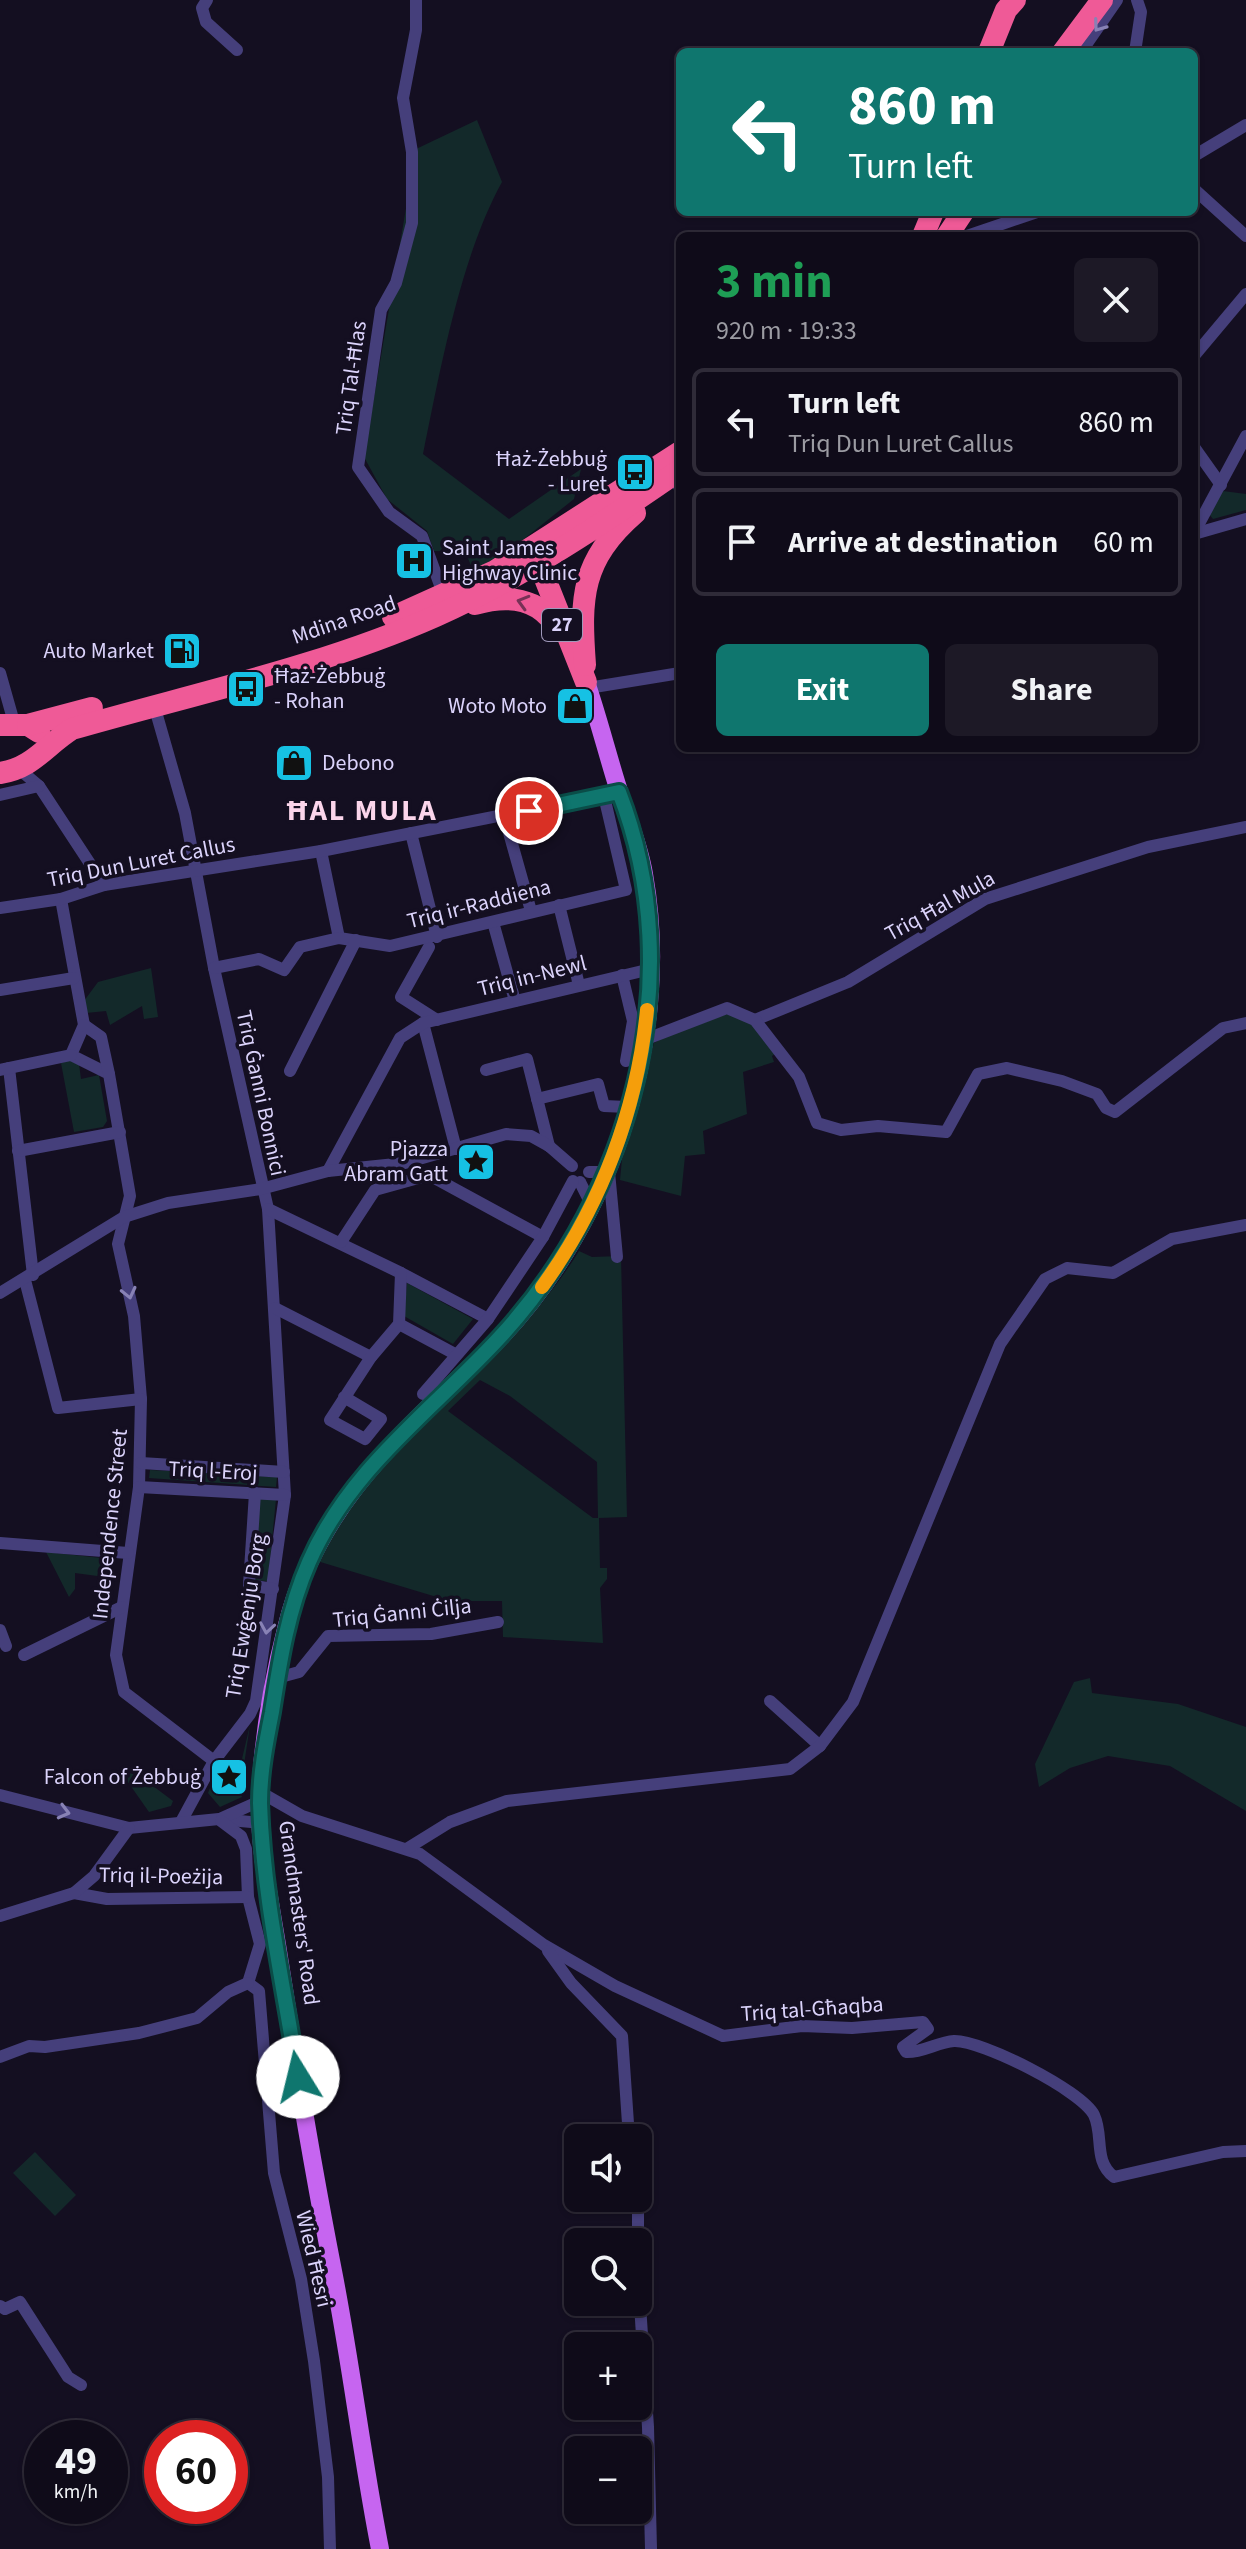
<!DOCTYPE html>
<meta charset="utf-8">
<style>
:root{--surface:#0f0b19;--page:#1d1926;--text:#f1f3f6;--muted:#9b9ba2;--line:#2f2b38;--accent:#0f766e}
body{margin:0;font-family:"Source Sans 3",sans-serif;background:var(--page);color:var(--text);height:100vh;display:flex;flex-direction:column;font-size:30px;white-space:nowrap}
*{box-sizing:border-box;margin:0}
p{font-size:26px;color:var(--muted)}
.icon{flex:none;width:44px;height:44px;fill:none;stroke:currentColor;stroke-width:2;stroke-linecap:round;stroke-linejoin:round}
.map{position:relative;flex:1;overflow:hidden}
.panel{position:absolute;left:676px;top:232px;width:522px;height:520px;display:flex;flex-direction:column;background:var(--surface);border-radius:12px;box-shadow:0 2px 6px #0004,0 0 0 2px var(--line)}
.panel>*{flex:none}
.hud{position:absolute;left:676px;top:48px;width:522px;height:168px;border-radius:12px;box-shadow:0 2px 6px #0004,0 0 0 2px var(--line);background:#0f766e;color:#fff;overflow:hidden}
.tools{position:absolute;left:564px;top:2124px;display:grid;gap:16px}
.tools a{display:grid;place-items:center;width:88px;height:88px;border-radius:12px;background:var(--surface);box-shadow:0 2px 6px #0004,0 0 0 2px var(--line);font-size:40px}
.speed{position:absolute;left:24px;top:2420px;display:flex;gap:16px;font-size:40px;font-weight:700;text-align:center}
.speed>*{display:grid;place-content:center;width:104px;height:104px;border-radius:50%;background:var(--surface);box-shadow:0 2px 6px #0004,0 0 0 2px var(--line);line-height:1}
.speed small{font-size:20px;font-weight:400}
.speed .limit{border:12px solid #d22;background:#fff;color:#111}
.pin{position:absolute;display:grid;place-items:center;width:68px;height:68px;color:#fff;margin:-34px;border:4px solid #fff;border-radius:50%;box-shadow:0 2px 8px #0007}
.me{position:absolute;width:88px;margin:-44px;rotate:351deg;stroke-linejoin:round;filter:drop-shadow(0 0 6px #0008)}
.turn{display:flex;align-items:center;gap:28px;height:168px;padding:0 40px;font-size:36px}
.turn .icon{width:104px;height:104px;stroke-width:2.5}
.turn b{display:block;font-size:56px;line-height:68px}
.round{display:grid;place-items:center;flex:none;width:84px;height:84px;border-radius:12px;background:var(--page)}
.head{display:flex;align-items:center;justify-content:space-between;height:136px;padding:0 40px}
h1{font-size:48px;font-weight:700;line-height:60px;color:#1e9e55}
.cta{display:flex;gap:16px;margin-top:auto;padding:16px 40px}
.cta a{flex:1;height:92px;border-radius:12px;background:var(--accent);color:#fff;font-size:32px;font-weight:700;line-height:92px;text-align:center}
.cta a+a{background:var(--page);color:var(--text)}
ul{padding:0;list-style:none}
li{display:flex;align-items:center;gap:24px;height:108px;margin:0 16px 12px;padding:0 24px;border:4px solid var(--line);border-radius:12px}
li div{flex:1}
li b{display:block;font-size:30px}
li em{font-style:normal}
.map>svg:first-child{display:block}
.green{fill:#13292a;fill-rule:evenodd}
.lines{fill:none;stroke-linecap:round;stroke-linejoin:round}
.street{stroke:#453f7b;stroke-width:12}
.primary{stroke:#c665f0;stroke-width:18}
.highway{stroke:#ef5a97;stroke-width:22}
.oneway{stroke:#8882b5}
.oneway2{stroke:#773156}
.route-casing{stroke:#0a4d48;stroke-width:20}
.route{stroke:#0f766e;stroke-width:14}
.slow{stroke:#f59e0b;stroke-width:14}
.labels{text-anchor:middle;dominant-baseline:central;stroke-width:7;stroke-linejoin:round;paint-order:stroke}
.shield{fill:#140f21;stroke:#9f98ba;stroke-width:2}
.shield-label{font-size:20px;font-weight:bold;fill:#dbd3fb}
.street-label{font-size:22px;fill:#dbd3fb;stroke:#140f21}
.poi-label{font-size:22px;fill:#dbd3fb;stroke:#140f21;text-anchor:end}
.district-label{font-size:30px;font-weight:bold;letter-spacing:2px;fill:#fbd5eb;stroke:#140f21}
</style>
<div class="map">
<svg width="1246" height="2549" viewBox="0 0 1246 2549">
<rect width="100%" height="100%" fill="#140f21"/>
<g class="green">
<path d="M 477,120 L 502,182 C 461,256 440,370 423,454 L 509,519 L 581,469 L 574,499 L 495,562 L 474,572 L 465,552 L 434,551 L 427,531 L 387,499 L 364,457 L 416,149 Z"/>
<polygon points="1223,491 1246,494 1246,510 1213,519 1209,514"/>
<polygon points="151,968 158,1017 144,1019 142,1006 110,1025 106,1011 86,1013 84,1001 98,982"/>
<polygon points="730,1013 753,1025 778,1052 772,1056 774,1062 743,1072 747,1114 703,1131 705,1154 685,1156 681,1196 620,1180 622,1159 654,1043 675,1031"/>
<polygon points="72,1060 79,1064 81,1079 99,1075 107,1121 103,1127 74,1132 61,1063"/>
<path d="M 579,1251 L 592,1257 L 621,1256 L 627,1517 L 599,1518 L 600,1568 L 607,1568 L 607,1579 L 600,1588 L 603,1643 L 503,1637 L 502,1601 L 450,1601 L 317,1561 C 382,1436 507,1368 579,1251 ZM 480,1380 L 510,1396 L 597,1462 L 598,1518 L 593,1518 L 448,1411 Z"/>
<polygon points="407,1283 473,1319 453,1344 404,1316"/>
<polygon points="150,1470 277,1477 276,1487 149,1478"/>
<polygon points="260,1498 276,1499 268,1581 252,1580"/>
<polygon points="46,1552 111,1559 115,1572 106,1572 105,1577 75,1573 75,1589 69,1597"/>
<polygon points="1090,1678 1092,1693 1178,1704 1246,1727 1246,1811 1170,1766 1108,1756 1070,1768 1039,1787 1035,1764 1074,1682"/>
<polygon points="250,1725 242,1778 237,1785 242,1797 220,1807 208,1793 210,1788 231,1787 237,1780"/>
<polygon points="129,1768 173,1801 171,1806 149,1812 123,1775"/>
<polygon points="35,2152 76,2195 55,2216 13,2173"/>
</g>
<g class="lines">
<g class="street">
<polyline points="207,0 202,8 206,22 237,50"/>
<polyline points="416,0 416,30 403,98 412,152 412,223 396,283 381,310 358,467 389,512 422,536 444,596"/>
<polyline points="1081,52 1117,0"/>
<polyline points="1135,52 1141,12 1137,0"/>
<polyline points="1194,156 1246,125"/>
<polyline points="1194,189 1246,236"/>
<polyline points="967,236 1037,212"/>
<polyline points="1194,356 1246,294"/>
<polyline points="1194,447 1221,485"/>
<polyline points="678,485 680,488"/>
<polyline points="1194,533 1246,436"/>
<polyline points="1194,534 1246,519"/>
<polyline points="0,673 13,719"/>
<polyline points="588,688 680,673"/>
<polyline points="154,705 185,813 214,968 268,1209 285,1495 256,1701 250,1714 214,1761 182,1820"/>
<polyline points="19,769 39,786 104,885"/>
<polyline points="0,795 39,786"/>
<polyline points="504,815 531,911"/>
<polyline points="411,833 437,937"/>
<polyline points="321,851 339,938"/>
<polyline points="61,899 84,1025 71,1055 109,1074 130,1196 118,1244 134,1316 141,1399 139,1487 116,1655 124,1692 214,1761"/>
<polyline points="559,905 579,985"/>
<polyline points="0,908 61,899 104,885 321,851 619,792"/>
<polyline points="493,922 515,1001"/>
<polyline points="429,947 401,997 437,1020"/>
<polyline points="214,968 259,959 284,970 300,947 339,938 390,946 626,890 604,796"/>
<polyline points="622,975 633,1021 626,1061"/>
<polyline points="0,990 74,978"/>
<polyline points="755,1020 848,982 985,899 1148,847 1246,827"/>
<polyline points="423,1023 456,1149"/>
<polyline points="84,1025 101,1037 109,1074"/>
<polyline points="644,1040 727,1008 755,1020 799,1077 817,1123 841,1130 878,1126 946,1132 978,1074 1007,1068 1062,1081 1097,1094 1106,1108 1115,1112 1223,1028 1246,1023"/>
<polyline points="9,1068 33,1275"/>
<polyline points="0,1070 71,1055"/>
<polyline points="486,1070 527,1059 549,1146"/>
<polyline points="290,1071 356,940"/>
<polyline points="537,1099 598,1084 604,1106 627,1107"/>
<polyline points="18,1151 120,1132"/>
<polyline points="328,1171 400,1038 423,1023 651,969"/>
<polyline points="589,1172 609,1172 617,1257"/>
<polyline points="580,1182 592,1206"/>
<polyline points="268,1209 401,1273 488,1319"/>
<polyline points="341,1242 375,1190 429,1175 543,1237"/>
<polyline points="25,1280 58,1408 141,1399"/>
<polyline points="0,1293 124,1217 168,1203 261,1189 328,1171 405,1163 506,1134 531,1136 549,1146 572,1166"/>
<polyline points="275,1308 371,1357"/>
<polyline points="399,1324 455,1354"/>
<polyline points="423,1394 488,1319 543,1237 573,1181"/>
<polyline points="344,1397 381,1419 365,1439 330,1420 371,1357 399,1324 401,1273"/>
<polyline points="141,1463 284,1472"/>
<polyline points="139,1487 285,1495"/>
<polyline points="255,1493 249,1585 273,1589"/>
<polyline points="0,1543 128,1553"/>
<polyline points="0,1630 6,1646"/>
<polyline points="24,1655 122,1607"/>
<polyline points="277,1678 299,1672 328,1636 431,1634 498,1622"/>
<polyline points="770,1701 820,1746"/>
<path d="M 260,1792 L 302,1816 L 420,1854 L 544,1945 L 615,1986 L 723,2036 L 802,2026 L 852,2028 L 923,2022 L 928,2029 L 903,2047 L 906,2052 C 922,2053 938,2042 954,2041 C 981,2040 1081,2090 1094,2115 C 1104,2136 1093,2161 1114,2177 L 1223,2152 L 1246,2151"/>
<polyline points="0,1795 129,1828 219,1819 261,1823"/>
<polyline points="222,1818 260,1801"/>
<polyline points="221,1821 241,1836 246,1849 248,1897 260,1944 248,1983"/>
<polyline points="408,1848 450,1822 507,1801 790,1769 820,1746 853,1702 1000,1344 1045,1279 1067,1268 1113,1273 1172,1239 1246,1225"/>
<polyline points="74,1893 107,1899 248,1897"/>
<polyline points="0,1916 74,1893 94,1876 129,1828"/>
<polyline points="548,1951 571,1983 622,2036 629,2138"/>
<polyline points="248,1983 259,1991 274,2173 301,2279 314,2361 328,2477 330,2549"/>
<polyline points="0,2057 29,2046 45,2047 139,2033 197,2018 228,1992 248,1983"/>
<polyline points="638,2188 638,2274 648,2427 651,2549"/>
<polyline points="0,2306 5,2309 20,2302 68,2377 81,2385"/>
</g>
<path class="primary" d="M 380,2549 C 362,2457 351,2363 333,2271 C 313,2169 296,2067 280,1964 C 272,1909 258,1850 260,1794 C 263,1739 273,1678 287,1625 C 317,1505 400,1435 485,1353 C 607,1235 674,1043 644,874 C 639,844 627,817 618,788 C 607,753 598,717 586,682"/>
<g class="highway">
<polyline points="989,52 1006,10 1015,0"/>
<polyline points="1063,52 1102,0"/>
<polyline points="923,236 933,212"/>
<polyline points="947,236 963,212"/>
<polyline points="548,550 542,562 544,576 586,682"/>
<path d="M 475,604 C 506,595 539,597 557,628"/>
<polyline points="393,617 495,571 680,452"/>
<path d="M 585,665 C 580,597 581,560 635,513"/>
<polyline points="0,725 28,725 39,732"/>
<polyline points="28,725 92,708"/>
<path d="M 0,773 C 33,768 45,746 72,729 C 193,694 321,667 436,616 C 523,577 602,524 680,470"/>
</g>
</g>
<defs><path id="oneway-chevron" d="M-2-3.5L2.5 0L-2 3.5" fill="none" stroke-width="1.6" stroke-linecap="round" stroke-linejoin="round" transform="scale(2)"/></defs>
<g class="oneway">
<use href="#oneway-chevron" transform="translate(1099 26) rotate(126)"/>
<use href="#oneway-chevron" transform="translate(129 1293) rotate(77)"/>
<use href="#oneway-chevron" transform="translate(267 1628) rotate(99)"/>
<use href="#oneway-chevron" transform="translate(64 1812) rotate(15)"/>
</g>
<use class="oneway2" href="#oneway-chevron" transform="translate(523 602) rotate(-164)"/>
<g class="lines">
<defs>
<path id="route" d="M 298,2077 C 284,1987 263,1895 260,1803 C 260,1773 266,1742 272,1712 C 280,1660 288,1610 309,1562 C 350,1468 433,1410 500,1337 C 632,1194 691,977 619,792 L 529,811"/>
</defs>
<use href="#route" class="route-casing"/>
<use href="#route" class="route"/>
<path class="slow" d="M 542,1287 C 601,1206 637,1110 647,1010"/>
</g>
<defs>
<symbol id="bus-square" viewBox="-11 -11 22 22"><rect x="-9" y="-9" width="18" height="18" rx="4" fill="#16c1e4" stroke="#140f21"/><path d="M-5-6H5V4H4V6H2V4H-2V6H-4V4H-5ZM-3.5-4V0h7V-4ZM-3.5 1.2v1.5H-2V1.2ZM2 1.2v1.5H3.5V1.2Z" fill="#111"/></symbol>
<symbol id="hospital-square" viewBox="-11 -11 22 22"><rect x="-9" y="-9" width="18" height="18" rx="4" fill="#16c1e4" stroke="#140f21"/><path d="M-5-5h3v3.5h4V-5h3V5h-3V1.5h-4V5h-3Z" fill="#111"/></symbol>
<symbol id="fuel-square" viewBox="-11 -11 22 22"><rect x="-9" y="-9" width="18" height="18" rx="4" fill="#16c1e4" stroke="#140f21"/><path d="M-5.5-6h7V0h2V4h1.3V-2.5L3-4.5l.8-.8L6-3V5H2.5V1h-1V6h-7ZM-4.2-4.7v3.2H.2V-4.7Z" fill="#111"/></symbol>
<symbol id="shop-square" viewBox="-11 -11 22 22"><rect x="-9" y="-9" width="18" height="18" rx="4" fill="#16c1e4" stroke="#140f21"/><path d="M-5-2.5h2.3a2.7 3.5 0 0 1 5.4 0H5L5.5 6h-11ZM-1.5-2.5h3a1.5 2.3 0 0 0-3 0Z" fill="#111"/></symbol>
<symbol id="sight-square" viewBox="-11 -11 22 22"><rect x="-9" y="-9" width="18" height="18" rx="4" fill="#16c1e4" stroke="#140f21"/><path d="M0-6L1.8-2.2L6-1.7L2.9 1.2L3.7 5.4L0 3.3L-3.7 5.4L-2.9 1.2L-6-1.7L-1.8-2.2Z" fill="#111"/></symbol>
</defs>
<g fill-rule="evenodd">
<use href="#bus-square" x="613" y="450" width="44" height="44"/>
<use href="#hospital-square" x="392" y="539" width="44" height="44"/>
<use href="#fuel-square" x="160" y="629" width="44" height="44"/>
<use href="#bus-square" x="224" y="667" width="44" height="44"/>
<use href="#shop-square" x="553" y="684" width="44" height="44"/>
<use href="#shop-square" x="272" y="741" width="44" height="44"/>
<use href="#sight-square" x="454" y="1140" width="44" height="44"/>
<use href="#sight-square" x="207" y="1755" width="44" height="44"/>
</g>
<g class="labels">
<rect class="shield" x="542" y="609" width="40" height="32" rx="6"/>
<g class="shield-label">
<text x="562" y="625">27</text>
</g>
<g class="street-label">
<text transform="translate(351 378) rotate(-82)">Triq Tal-Ħlas</text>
<text transform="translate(344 620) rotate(-19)">Mdina Road</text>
<text transform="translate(141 862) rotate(-11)">Triq Dun Luret Callus</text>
<text transform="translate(479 904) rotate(-14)">Triq ir-Raddiena</text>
<text transform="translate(940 906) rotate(-29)">Triq Ħal Mula</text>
<text transform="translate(532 976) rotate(-14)">Triq in-Newl</text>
<text transform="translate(261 1093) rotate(78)">Triq Ġanni Bonnici</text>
<text transform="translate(213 1471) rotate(3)">Triq l-Eroj</text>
<text transform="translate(110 1524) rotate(-84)">Independence Street</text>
<text transform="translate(402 1613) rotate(-6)">Triq Ġanni Ċilja</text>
<text transform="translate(246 1616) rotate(-81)">Triq Ewġenju Borg</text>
<text transform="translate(161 1876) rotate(1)">Triq il-Poeżija</text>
<text transform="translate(299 1913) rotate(82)">Grandmasters' Road</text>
<text transform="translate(812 2009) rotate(-4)">Triq tal-Għaqba</text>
<text transform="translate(314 2259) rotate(77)">Wied Ħesri</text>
</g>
<g class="poi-label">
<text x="607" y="459">Ħaż-Żebbuġ<tspan x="607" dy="25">- Luret</tspan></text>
<text x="442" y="548" text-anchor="start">Saint James<tspan x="442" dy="25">Highway Clinic</tspan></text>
<text x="154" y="651">Auto Market</text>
<text x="274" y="676" text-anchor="start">Ħaż-Żebbuġ<tspan x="274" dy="25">- Rohan</tspan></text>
<text x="547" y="706">Woto Moto</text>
<text x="322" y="763" text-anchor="start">Debono</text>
<text x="448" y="1149">Pjazza<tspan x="448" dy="25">Abram Gatt</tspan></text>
<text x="201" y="1777">Falcon of Żebbuġ</text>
</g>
<g class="district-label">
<text x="362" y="810">ĦAL MULA</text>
</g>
</g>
</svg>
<div class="tools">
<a><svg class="icon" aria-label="sound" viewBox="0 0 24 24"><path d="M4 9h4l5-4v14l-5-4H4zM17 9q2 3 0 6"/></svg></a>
<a><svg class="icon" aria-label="search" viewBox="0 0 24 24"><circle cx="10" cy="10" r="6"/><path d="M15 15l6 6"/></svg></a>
<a>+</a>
<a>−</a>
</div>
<div class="speed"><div>49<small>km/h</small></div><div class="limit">60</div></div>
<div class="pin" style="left:529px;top:811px;background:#d93025"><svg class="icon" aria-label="arrive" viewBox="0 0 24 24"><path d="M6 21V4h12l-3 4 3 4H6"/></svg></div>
<svg class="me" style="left:298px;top:2077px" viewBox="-20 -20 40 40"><circle r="19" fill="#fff"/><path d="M0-13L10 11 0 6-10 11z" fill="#0f766e"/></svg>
<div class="hud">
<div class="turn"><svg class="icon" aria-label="left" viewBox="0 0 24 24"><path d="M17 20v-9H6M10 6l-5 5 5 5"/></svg><div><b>860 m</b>Turn left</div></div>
</div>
<section class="panel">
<div class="head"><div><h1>3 min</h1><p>920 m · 19:33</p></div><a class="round"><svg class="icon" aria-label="close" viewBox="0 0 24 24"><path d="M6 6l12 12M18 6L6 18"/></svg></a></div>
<ul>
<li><svg class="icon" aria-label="left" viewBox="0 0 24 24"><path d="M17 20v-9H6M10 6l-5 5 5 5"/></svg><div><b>Turn left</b><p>Triq Dun Luret Callus</p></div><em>860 m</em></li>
<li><svg class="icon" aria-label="arrive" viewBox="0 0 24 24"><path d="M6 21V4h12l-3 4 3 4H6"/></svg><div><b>Arrive at destination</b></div><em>60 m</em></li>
</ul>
<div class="cta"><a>Exit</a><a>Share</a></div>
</section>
</div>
